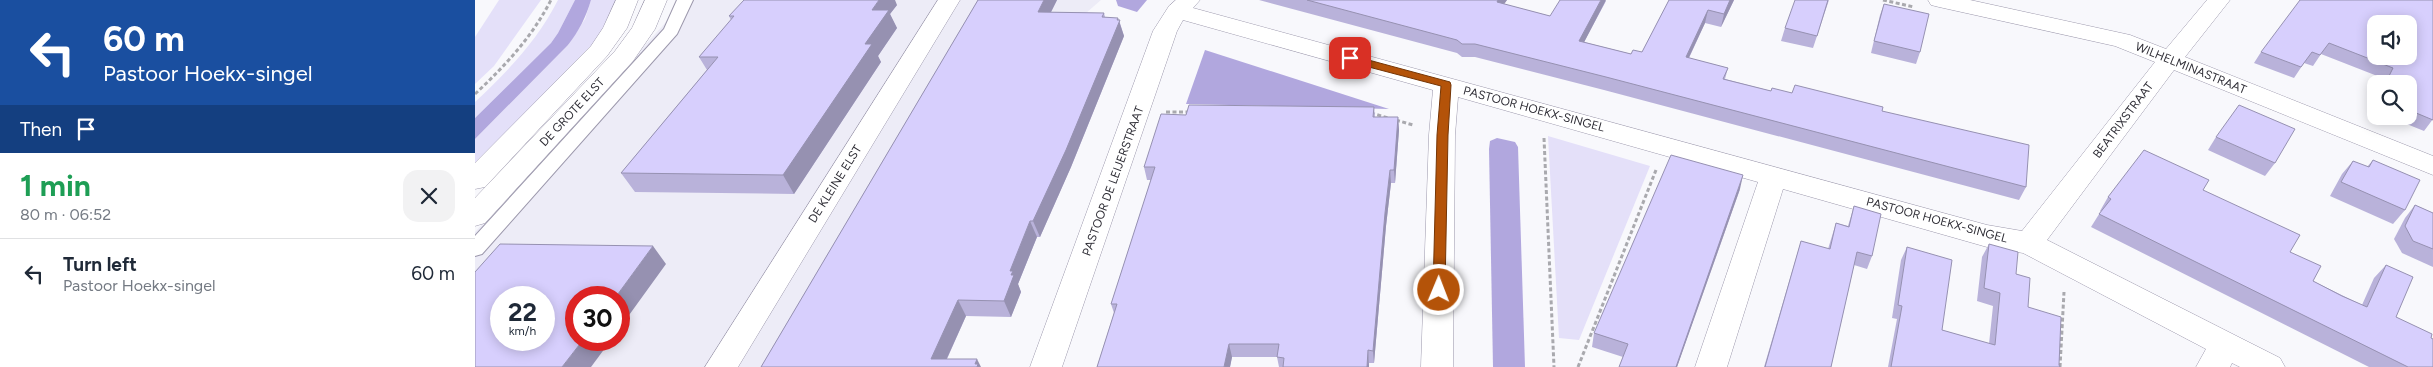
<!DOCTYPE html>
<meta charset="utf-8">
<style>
:root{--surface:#fff;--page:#f2f2f3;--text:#1f2937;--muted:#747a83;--line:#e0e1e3}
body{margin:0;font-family:Figtree,sans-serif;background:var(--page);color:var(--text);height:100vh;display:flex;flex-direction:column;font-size:19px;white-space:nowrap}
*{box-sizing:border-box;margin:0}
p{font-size:16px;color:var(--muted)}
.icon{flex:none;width:28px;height:28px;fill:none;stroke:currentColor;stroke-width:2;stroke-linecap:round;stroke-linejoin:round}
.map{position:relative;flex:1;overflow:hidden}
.side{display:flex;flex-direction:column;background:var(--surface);width:475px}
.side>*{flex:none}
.hud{background:#1a4fa0;color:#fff;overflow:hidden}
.buttons{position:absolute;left:1892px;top:15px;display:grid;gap:10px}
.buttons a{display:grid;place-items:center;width:50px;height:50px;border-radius:10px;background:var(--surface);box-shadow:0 2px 12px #0003;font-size:25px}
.speed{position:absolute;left:15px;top:286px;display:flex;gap:10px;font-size:25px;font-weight:700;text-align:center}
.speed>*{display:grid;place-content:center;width:65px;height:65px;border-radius:50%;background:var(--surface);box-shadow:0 2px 12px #0003;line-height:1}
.speed small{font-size:12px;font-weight:400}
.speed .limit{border:8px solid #d22;background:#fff;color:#111}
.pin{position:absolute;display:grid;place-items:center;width:42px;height:42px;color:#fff;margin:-21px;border-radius:10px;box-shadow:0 2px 8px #0006}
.me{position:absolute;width:55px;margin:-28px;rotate:1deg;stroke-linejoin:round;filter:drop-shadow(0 0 4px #0008)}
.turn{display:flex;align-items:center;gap:18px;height:105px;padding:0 20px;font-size:22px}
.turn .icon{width:65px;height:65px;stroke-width:2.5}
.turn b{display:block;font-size:35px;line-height:42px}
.then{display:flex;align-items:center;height:48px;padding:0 20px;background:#0003;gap:10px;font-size:19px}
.round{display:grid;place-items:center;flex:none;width:52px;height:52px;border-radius:15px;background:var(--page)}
.overview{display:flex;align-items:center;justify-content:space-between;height:85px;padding:0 20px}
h1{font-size:30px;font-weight:700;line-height:38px;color:#1e9e55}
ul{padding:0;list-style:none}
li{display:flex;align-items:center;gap:15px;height:70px;padding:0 20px;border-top:1px solid var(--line)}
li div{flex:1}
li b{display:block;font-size:19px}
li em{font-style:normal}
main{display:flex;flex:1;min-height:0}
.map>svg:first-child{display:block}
.built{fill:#edecf7;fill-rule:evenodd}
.green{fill:#e4e0f9}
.water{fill:#b1a7de}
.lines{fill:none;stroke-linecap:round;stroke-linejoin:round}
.service-casing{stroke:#9c98ac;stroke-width:2}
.minor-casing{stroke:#9c98ac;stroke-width:1}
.secondary-casing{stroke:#9c98ac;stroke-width:1}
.path{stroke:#a9a9ae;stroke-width:3;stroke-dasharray:4 2.5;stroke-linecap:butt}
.service{fill:#fff;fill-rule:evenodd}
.minor{fill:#fff;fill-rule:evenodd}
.secondary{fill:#fff;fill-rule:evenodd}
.wall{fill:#b9b2da}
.shaded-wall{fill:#9691b1}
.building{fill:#d7cffd;stroke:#9691b1;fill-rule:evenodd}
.route{fill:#b45309;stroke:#753606}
.labels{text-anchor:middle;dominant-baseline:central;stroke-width:5;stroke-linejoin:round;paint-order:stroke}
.street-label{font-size:12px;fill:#2f2e36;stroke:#fff}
</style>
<main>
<section class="side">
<div class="hud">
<div class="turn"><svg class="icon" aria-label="left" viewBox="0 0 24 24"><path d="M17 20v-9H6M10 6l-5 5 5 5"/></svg><div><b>60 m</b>Pastoor Hoekx-singel</div></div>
<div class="then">Then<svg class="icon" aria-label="arrive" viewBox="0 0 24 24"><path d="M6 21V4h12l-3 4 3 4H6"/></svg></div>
</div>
<div class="overview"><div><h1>1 min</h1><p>80 m · 06:52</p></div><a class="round"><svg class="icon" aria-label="close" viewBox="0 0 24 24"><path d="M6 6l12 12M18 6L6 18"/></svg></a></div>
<ul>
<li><svg class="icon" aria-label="left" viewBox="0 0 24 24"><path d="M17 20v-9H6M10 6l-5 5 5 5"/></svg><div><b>Turn left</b><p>Pastoor Hoekx-singel</p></div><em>60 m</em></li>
</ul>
</section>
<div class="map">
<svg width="1958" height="367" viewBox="0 0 1958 367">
<rect width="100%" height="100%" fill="#f8f8fc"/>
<path class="built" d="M 211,0 L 626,0 L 603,20 L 444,367 L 0,367 L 0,232 ZM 26,298 L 69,298 L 69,340 L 26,340 ZM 101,298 L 144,298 L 144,340 L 101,340 Z"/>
<g class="green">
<polygon points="24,0 66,0 19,66 0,84 0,37"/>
<path d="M 83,0 L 100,0 L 83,33 L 76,43 L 0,118 L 0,102 C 33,71 62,41 83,0 Z"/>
<polygon points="116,0 144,0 125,39 0,170 0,139 93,45 110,19"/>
<polygon points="1073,136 1175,166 1104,340 1084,338"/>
</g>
<g class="water">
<path d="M 100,0 L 116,0 C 111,17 104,31 93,45 L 0,139 L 0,118 L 76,43 L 83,33 Z"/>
<polygon points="641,0 672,0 662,12 643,6"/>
<polygon points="730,50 914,109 711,104"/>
<polygon points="1022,138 1040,142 1043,147 1050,367 1018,367 1014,149 1015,141"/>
</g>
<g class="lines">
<defs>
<polygon id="service" points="202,0 218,0 202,34 7,254 0,256 0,236 189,29"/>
<g id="minor">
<polygon points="463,0 485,0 263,367 230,367"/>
<polygon points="701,0 725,0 718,8 1512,225 1547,231 1680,62 1640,46 1464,7 1456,5 1453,0 1495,0 1655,35 1691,49 1732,0 1755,0 1710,57 1958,156 1958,175 1699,70 1572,240 1805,358 1810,367 1765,367 1757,363 1755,367 1721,367 1731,349 1548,253 1512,247 1308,189 1252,367 1220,367 1283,182 983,97 980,135 978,367 946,367 954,135 958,90 708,20 702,31 587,367 555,367 678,31 694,6"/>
</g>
<g id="secondary">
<polygon points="141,0 163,0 152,28 132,56 10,187 0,189 0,163 116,46 128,28"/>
<polygon points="170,0 192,0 180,29 158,61 10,223 0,226 0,198 140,51 157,28"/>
</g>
</defs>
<use href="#service" class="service-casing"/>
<use href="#minor" class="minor-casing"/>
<use href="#secondary" class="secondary-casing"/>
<g class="path">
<polyline points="1408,0 1439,7"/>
<path d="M 0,94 C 30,66 57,37 76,0"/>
<polyline points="691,112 715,112"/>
<polyline points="896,113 938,125"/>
<polyline points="1069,138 1079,367"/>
<polyline points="1103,367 1181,170"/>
<polyline points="1585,367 1589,292"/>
</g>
<use href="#service" class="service"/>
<use href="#minor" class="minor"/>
<use href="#secondary" class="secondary"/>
</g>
<g class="wall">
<polygon points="503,0 582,0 576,12 629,13 630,17 644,20 649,36 596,167 565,237 562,237 543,284 546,292 536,317 491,316 472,359 286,367"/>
<polygon points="784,0 1032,0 1029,4 1075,16 1131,1 1109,42 1156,54 1167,52 1194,0 1259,0 1246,27 1230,23 1214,58 1253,68 1250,79 1296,91 1317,93 1407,111 1551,187 1544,200 1129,90 1000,57 987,57 982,53"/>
<polygon points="1354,0 1338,48 1306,41 1310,28"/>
<polygon points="1958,0 1958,119 1949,131 1912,116 1934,116 1934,84 1907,84 1910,79 1846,54 1838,66 1829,63 1819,78 1779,63 1786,52"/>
<polygon points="1409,4 1445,52 1441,64 1396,53 1405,15"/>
<polygon points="422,5 415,14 422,28 403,56 406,62 319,194 160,192 146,173 232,70 224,57 256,20 254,16"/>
<polygon points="1901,95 1901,101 1898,100"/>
<polygon points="899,107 900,117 923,117 924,130 920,183 916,183 911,226 899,363 894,363 894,367 804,367 802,357 757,357 755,367 622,367 639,313 636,304 676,180 672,180 669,167 711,115"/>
<polygon points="1741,137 1800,163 1790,176 1733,150"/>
<polygon points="1898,160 1930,210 1918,224 1855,196 1867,174 1878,161 1892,167"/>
<polygon points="1265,189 1202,367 1144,367 1148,357 1117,347 1119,333"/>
<polygon points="1728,190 1815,252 1838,281 1887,305 1899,278 1911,265 1921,317 1956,338 1958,367 1894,367 1616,227 1626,211 1625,211 1633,197"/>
<polygon points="1940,205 1958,213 1958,267 1927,253 1919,239 1930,218"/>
<polygon points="1379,206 1397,256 1392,269 1379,265 1356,367 1289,367 1326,241 1353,249 1361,223 1373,226"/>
<polygon points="1514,244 1541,274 1553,307 1585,367 1413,367 1422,319 1417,318 1426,260 1432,247 1467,330 1514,344 1518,306 1502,301 1507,257"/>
</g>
<g class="shaded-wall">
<polygon points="404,0 420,0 422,5 415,14 422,28 403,56 406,62 319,194 308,175 390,44 397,10"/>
<polygon points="569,0 582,0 568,28 563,12"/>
<polygon points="1023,0 1032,0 1021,15 1022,2"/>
<polygon points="1126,0 1131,0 1103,54 1104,41"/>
<polygon points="1255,0 1259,0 1246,27 1249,14"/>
<polygon points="1233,10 1230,23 1208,70 1211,57"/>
<polygon points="643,18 649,36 596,167 565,237 558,221"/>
<polygon points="923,117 924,130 920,183 919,170"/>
<polygon points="915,170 916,183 911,226 899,363 898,351 910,213"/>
<polygon points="1268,175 1265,189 1202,367 1201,367"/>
<polygon points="555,221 562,237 543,284 546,292 536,317 529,301 535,271"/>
<polygon points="178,246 191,264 144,329 144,298 140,298"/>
<polygon points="483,300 491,316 468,367 456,359"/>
<polygon points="108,340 136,340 116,367 87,367"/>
<polygon points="754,344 757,357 755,367 749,367"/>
<polygon points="893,350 894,367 892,367"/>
<polygon points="502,359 506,367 501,367 500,364"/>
</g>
<g class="building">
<polygon points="269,0 404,0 397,10 414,10 390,44 397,44 308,175 146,173 243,57 224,57 259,16 254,16"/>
<polygon points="503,0 569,0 563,12 629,13 627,17 643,18 642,20 645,20 591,150 558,221 555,221 535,271 538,271 536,275 539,275 529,301 483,300 456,359 502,359 500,364 503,364 502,367 286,367"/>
<polygon points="832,0 1023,0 1022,2 1075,16 1085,0 1126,0 1104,41 1156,54 1158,50 1167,52 1194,0 1255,0 1249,14 1233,10 1211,57 1253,68 1248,79 1296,91 1297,88 1317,93 1320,85 1408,107 1407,111 1554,145 1551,187 1131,77 1000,44 987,44 982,40"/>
<polygon points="1320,0 1353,0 1342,36 1310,28"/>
<path d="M 1825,0 L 1958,0 L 1958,120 L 1934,110 L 1934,84 L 1910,84 L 1918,68 L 1854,43 L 1845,55 L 1837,52 L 1826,67 L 1786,52 ZM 1901,24 L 1934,24 L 1934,56 L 1901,56 Z"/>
<polygon points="1409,4 1454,14 1445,52 1399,41"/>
<polygon points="714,105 899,107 898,117 923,117 919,170 915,170 910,213 898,351 893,350 892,367 808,367 809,358 802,357 804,344 754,344 749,367 622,367 642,304 636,304 680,167 669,167 686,114 711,115"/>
<polygon points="1764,105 1820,129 1800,163 1741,137"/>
<polygon points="1669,150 1734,180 1728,190 1825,235 1815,252 1846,266 1838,281 1867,296 1892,307 1911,265 1938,277 1921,317 1957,334 1956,338 1958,339 1958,367 1933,367 1624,214 1636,199 1633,197"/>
<polygon points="1196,155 1268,175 1201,367 1144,367 1153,344 1119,333"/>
<polygon points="1898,160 1945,180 1930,210 1866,182 1878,161 1894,167"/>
<polygon points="1940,205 1958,213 1958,249 1938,241 1930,226"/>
<polygon points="1379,206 1406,214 1397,256 1382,252 1356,367 1290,367 1326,241 1355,249 1361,223 1374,227"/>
<path d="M 25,244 L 178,246 L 140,298 L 101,298 L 101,340 L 108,340 L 87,367 L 0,367 L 0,272 ZM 26,298 L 69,298 L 69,340 L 26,340 Z"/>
<polygon points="1514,244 1543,252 1541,274 1555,278 1553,307 1586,317 1584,365 1585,367 1416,367 1427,306 1423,305 1432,247 1477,260 1467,330 1520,345 1525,293 1509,288"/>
</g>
<polygon class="route" points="875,55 975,82 976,85 973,135 970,290 968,293 959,293 958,290 962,135 966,86 871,61 870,58"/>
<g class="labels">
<g class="street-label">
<text transform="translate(1716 68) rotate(22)">WILHELMINASTRAAT</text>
<text transform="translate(1059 109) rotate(15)">PASTOOR HOEKX-SINGEL</text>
<text transform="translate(97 112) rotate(-47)">DE GROTE ELST</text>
<text transform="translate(1648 120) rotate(-53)">BEATRIXSTRAAT</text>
<text transform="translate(638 181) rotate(-70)">PASTOOR DE LEIJERSTRAAT</text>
<text transform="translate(360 184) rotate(-58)">DE KLEINE ELST</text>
<text transform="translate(1462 220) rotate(15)">PASTOOR HOEKX-SINGEL</text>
</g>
</g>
</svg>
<div class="buttons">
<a><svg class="icon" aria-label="sound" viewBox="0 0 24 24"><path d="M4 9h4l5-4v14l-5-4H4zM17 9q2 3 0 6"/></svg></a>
<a><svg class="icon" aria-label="search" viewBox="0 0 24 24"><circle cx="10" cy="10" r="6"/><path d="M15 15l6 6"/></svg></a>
</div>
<div class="speed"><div>22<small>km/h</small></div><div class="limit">30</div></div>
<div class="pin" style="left:875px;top:58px;background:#d93025"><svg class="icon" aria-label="arrive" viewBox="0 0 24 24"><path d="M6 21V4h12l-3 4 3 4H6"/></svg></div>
<svg class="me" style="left:964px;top:290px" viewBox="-20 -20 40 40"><circle r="17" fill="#b45309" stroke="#fff" stroke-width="3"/><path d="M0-11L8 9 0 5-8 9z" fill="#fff"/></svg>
</div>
</main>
